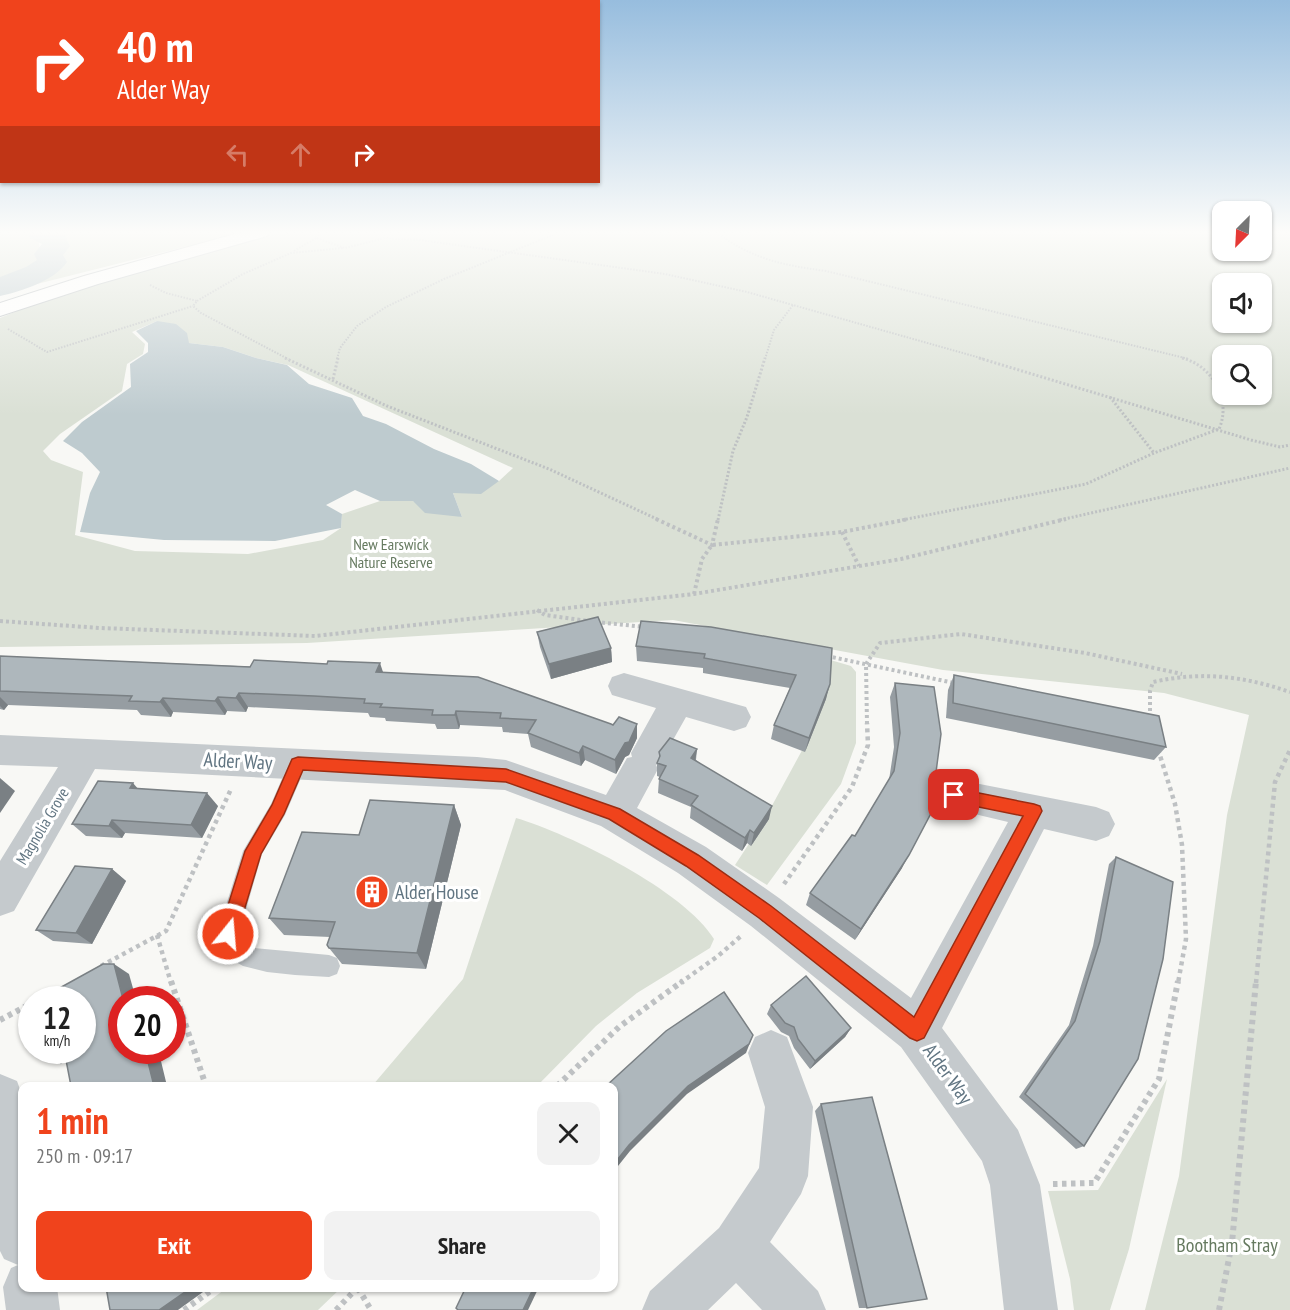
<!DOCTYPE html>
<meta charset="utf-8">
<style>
:root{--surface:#fff;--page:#f2f2f2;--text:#222;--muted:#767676;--accent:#f0431c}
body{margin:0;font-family:"PT Sans Narrow",sans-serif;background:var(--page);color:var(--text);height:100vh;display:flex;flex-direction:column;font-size:22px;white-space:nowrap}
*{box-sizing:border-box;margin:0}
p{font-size:20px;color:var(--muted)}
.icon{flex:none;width:33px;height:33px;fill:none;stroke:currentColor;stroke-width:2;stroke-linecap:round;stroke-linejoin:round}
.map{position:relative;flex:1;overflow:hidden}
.drawer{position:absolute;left:18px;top:1082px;width:600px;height:210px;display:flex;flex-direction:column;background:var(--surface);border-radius:12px;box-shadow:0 2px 4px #0004}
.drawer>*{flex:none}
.top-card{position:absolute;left:0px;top:0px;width:600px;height:183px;box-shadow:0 2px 4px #0004;background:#f0431c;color:#fff;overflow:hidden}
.needle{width:39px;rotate:204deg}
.controls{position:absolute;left:1212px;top:201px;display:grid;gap:12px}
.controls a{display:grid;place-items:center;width:60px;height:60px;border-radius:12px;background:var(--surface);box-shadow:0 2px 4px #0004;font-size:30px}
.speed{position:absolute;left:18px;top:986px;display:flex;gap:12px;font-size:30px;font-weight:700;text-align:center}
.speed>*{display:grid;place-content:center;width:78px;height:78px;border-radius:50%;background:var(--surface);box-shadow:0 2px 4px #0004;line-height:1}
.speed small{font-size:15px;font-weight:400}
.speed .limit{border:9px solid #d22;background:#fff;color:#111}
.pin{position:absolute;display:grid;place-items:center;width:51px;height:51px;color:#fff;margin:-26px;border-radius:12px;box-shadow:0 3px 9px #0006}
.me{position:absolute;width:66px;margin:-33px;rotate:17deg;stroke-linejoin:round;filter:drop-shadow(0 0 4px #0008)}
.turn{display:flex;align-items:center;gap:21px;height:126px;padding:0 18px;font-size:27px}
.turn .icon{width:78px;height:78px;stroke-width:2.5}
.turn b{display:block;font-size:42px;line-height:51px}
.lanes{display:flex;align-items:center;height:57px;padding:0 18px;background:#0003;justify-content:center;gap:30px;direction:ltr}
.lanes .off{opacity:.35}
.round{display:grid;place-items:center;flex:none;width:63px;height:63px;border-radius:12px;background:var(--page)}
.head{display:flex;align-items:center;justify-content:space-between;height:102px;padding:0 18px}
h1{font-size:36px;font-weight:800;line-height:45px;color:var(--accent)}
.cta{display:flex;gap:12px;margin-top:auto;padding:12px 18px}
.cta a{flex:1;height:69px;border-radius:12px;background:var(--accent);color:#fff;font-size:24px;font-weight:800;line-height:69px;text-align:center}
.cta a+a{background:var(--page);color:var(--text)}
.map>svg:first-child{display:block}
.green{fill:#dae0d5;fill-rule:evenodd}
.water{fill:#becbcf}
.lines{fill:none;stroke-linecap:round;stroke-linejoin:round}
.river{fill:#becbcf;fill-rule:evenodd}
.secondary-casing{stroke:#b7bdc1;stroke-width:2}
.path-far4{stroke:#bec1c3;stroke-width:2;stroke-dasharray:1.5 1.5;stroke-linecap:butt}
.path-far3{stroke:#bec1c3;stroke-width:3;stroke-dasharray:2 2;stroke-linecap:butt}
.path-far2{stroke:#bec1c3;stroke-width:4;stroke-dasharray:3 3;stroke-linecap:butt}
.path-far1{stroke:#bec1c3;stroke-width:4.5;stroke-dasharray:4 4;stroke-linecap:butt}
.path{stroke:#bec1c3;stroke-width:6;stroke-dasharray:4.5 4.5;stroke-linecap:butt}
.lane{fill:#c5cacd;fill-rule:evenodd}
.street{fill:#c5cacd;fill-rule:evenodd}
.secondary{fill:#fff;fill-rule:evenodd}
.wall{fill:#969da2}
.shaded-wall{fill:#7a8084}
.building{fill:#aeb7bc;stroke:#7a8084;stroke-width:1.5}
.route{fill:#f0431c;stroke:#9c2c12;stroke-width:1.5}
.labels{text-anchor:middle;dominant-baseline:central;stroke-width:6;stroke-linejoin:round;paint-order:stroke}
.park-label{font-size:16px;fill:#667a60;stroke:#fff}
.street-label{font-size:16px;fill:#617582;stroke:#fff}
.near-street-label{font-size:20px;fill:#617582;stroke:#fff}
.near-poi-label{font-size:20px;fill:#617582;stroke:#fff;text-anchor:start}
.near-park-label{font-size:20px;fill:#667a60;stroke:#fff}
</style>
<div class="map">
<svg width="1290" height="1310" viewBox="0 0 1290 1310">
<rect width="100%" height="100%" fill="#f8f8f5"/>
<g class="green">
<polygon points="0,232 37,232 41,256 48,262 35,271 0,284"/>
<polygon points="55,232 244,232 17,289 12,287 36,277 56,264 60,240"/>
<path d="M 281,232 L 1222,232 L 1222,250 L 1262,250 L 1262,232 L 1290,232 L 1290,1310 L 1145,1310 L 1179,1176 L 1227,815 L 1249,715 L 1164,693 L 943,670 L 673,620 L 307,643 L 0,647 L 0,318 C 90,280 187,257 281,232 ZM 1222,284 L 1262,284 L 1262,322 L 1222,322 ZM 157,321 L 189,343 L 223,347 L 256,358 L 288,365 L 513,468 L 499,481 L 453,493 L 462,517 L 413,501 L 380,501 L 342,514 L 341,528 L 323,540 L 248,554 L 135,551 L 75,535 L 83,472 L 51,460 L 43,451 L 60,434 L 122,391 L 127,364 L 143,354 L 145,344 L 132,332 ZM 1222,356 L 1262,356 L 1262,394 L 1222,394 Z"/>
<polygon points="827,659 851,666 856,672 856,743 841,784 767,885 735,865 762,824 812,732"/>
<path d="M 516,818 C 570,834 685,891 714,939 L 710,948 L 637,993 L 596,1026 L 537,1086 L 372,1086 L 463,979 Z"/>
<polygon points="1167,1079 1129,1249 1110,1310 1074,1310 1070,1279 1048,1191 1098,1190"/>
<polygon points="228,1287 342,1287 318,1310 197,1310"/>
</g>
<polygon class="water" points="157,321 176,324 187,333 189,343 223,347 256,358 287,365 309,384 352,398 363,416 386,424 434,449 471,464 499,481 481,494 453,493 462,517 425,513 413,501 380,501 355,490 326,505 342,514 341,528 275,541 164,540 80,532 90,493 100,472 82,453 63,441 82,422 131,387 130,364 148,352 148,343 136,331"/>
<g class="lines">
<path class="river" d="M 27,232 L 60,232 L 64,234 L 70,246 L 63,255 L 67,262 C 54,281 22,291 0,296 L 0,277 L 26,267 L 37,260 L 34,254 L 42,244 L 30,238 Z"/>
<defs>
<polygon id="secondary" points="242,232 270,232 267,236 98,284 0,316 0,303 84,276"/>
</defs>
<use href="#secondary" class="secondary-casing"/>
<g class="path-far4">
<polyline points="321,232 316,238 345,248 385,238 420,240 665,274 747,292 984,359"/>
<path d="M 716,232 C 752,259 782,265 826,271 L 1189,359"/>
<polyline points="281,235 292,232"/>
<polyline points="294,251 316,238"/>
<polyline points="150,285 166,293 197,301 193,306 201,313 288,359"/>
<polyline points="197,301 243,274 291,253 343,248"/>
<polyline points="8,329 47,352 193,306"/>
<polyline points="337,359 340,348 357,326 386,307 444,279 560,232"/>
<polyline points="765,359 774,330 793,305"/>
</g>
<g class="path-far3">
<polyline points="285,358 387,406 549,469 659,520"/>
<polyline points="979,358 1251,440 1280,447 1290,445"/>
<polyline points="333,379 338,358"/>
<polyline points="1110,397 1154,453"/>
<polyline points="718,520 733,451 747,417 765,358"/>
<path d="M 902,520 L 1086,484 L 1154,453 L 1219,429 C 1232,400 1212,365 1182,358"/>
<polyline points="1060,520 1290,468"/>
</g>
<g class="path-far2">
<polyline points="656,519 712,545 718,519"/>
<polyline points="842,532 859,566"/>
<polyline points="694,594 702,559 712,545 842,532 909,519"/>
<polyline points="537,610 545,615 588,621"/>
<polyline points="0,621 100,628 315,636 694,594 901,559 1066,519"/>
<polyline points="596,622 645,627"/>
<polyline points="827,656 954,683"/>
<path d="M 1150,717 L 1150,691 L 1153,682 C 1202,671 1243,676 1290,692"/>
<polyline points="867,724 866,664 880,643 961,634 1085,653 1182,674"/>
</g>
<g class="path-far1">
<polyline points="1158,749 1175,804 1182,845 1186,939 1178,983"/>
<polyline points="784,884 852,787 868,745 867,723"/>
<polyline points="157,935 171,983"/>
<polyline points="101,966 166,931 231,789"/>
<polyline points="680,983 718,956 741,936"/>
<polyline points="1256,983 1275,782 1290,750"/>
</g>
<g class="path">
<polyline points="171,981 206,1086"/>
<polyline points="40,999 49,994"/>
<polyline points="0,1020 32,1003"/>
<polyline points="557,1086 619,1027 683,981"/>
<polyline points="1053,1184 1094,1183 1159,1079 1178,981"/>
<polyline points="358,1288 371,1310"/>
<polyline points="184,1310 216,1287"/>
<polyline points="336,1310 358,1287"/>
<polyline points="1219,1310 1232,1243 1256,981"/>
</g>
<polygon class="lane" points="298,756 305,758 307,764 285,815 262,854 239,934 244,943 254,948 329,955 337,958 340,966 337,974 329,977 295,975 267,972 243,966 227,957 217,934 243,851 271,804 291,758"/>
<g class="street">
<polygon points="624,673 746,707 751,717 746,727 734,731 686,717 660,763 656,765 658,769 637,808 706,847 779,898 911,998 1008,822 941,806 936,795 941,784 954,779 1096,807 1109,812 1115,824 1109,836 1096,841 1044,829 942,1028 1018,1130 1040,1185 1058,1310 1004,1310 990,1185 982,1161 901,1047 751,926 678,873 601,826 505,790 95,769 14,911 0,916 0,861 58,767 0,765 0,735 477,757 506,760 606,795 627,758 632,757 631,753 656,708 612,695 608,686 612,677"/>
<polygon points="771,1030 787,1037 813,1107 808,1176 801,1194 770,1242 818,1291 826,1310 762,1310 736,1283 708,1310 642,1310 650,1291 719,1228 759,1168 765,1107 748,1053 755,1037"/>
<polygon points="0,1074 17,1081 22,1095 22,1287 57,1287 60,1310 6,1310 3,1287 11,1268 18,1265 4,1259 0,1251"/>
</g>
<use href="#secondary" class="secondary"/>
</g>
<g class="wall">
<polygon points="537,632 611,648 612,662 551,679 540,647"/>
<polygon points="636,646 832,648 826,699 805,752 771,739 774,725 790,688 703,673 703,668 637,661"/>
<polygon points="0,656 383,672 637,738 629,755 625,757 616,774 585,760 581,766 531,747 528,734 503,732 502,727 460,725 459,729 437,729 435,724 386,721 385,718 370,717 368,713 248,707 246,712 227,711 225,715 173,712 171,717 141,715 137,710 8,705 4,710 0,709"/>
<polygon points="954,675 1166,747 1154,760 946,718 948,690"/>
<polygon points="895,683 934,687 902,868 855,940 806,905 810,893 855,836 889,780 894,747 890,697"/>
<polygon points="697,749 696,760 769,819 751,846 747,843 742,851 690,818 691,807 658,793 659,779 660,777 657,776 657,763 659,759 659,752"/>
<polygon points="138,789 218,806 202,838 125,833 122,838 86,836 72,824"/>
<polygon points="454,805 461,825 426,969 342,964 329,948 330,937 284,935 269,918 359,835"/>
<polygon points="1116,857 1084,1146 1076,1149 1019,1097 1069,1025 1093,946 1109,864"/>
<polygon points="112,869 126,881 92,944 53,941 36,930"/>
<polygon points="771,1005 851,1028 845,1037 810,1069 794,1048 789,1036 781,1032 767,1014"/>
<polygon points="821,1104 867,1308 859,1308 815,1111"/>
</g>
<g class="shaded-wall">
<polygon points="611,648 612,662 551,679 549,664"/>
<polygon points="380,663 385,678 376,672"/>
<polygon points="830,684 826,699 805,752 809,738"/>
<polygon points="239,693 248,707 246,712 236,698"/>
<polygon points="0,697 8,705 4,710 0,706"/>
<polygon points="218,697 227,711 225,715 215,701"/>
<polygon points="163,698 173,712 171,717 160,702"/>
<polygon points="456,711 460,725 459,729 455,715"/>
<polygon points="637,724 637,738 629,755 625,757 616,774 615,760"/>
<polygon points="583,746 585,760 581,766 579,753"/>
<polygon points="697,749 695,762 691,758"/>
<polygon points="0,778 15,791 0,813"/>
<polygon points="133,783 145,797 130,788"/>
<polygon points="207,793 218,806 202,838 191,825"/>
<polygon points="454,805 461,825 426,969 417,953"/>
<polygon points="772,806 769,819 751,846 754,833"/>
<polygon points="112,820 125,833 122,838 109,826"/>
<polygon points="750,830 747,843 742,851 745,838"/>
<polygon points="909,855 902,868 855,940 861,929"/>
<polygon points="112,869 126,881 92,944 76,933"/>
<polygon points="114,964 129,974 136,999 123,999"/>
<polygon points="851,1028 845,1037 810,1069 815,1061"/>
<polygon points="753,1035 746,1053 687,1094 630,1151 614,1171 614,1164 629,1145 688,1086"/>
<polygon points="137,1050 150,1050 150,1051 160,1057 167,1086 154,1086"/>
<polygon points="192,1287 210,1287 178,1310 159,1310"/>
<polygon points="534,1287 539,1287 528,1310 523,1310"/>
</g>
<g class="building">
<polygon points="598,617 611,648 549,664 537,632"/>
<polygon points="641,621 711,627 832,648 830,684 809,738 774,725 796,675 704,658 705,654 636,646"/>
<polygon points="0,656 250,667 254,660 327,664 328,661 380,663 376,672 478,677 611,724 613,725 619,717 637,724 629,742 625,743 615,760 583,746 579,753 528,733 536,720 500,718 501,713 456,711 455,715 432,715 433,710 380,707 382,704 364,703 365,699 314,696 239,693 236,698 218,697 215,701 163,698 160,702 129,701 132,696 0,691"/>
<polygon points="954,675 1159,716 1166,747 953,703"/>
<polygon points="895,683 934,687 941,734 933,795 939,798 909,855 861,929 810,893 852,835 855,836 894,771 900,733"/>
<polygon points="670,738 697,749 691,758 772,806 754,833 750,830 745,838 691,805 698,796 659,779 666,766 657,763 660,756 659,752"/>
<polygon points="98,781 133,783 130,788 207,793 191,825 112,820 109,826 72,824"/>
<polygon points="370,800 454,805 417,953 329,948 327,945 335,922 269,918 302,832 359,835"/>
<polygon points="1116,857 1173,882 1163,959 1138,1059 1084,1146 1025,1094 1075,1021 1100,941"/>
<polygon points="75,866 112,869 76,933 36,930"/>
<polygon points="103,964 114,964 123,999 122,999 122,1050 137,1050 137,1052 141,1050 145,1050 154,1086 71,1086 66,1060 61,1063 59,1050 82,1050 82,999 48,999 47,995"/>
<polygon points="806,976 851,1028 815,1061 798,1039 794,1027 785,1023 771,1005"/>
<polygon points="724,992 753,1035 749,1044 688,1086 629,1145 614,1164 614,1086 606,1086 666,1031"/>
<polygon points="872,1097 927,1299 867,1308 821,1104"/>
<polygon points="106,1287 192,1287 159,1310 110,1310"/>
<polygon points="466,1287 534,1287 523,1310 458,1310 456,1308"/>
</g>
<linearGradient id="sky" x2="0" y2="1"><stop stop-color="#97bdde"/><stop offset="0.56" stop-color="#fcfcfa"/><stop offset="1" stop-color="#fcfcfa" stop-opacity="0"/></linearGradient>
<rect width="1290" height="415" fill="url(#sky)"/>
<polygon class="route" points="298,757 506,769 620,809 698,855 771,906 914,1017 1023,816 954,802 948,800 946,795 948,790 954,788 1034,804 1040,806 1042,811 924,1038 917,1041 910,1038 759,918 686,866 609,819 506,782 303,770 284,814 261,854 235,941 228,943 222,941 219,934 245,851 272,805 292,759"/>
<defs>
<symbol id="building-disc" viewBox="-11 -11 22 22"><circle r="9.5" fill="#f0431c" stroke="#fff"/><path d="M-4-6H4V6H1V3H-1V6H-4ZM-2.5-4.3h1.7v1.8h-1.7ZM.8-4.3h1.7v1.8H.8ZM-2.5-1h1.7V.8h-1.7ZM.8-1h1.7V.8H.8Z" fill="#fff"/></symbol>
</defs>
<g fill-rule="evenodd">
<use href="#building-disc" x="353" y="873" width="38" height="38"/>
</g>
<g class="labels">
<g class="park-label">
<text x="391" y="544">New Earswick<tspan x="391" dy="18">Nature Reserve</tspan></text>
</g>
<g class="street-label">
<text transform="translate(42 826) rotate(-59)">Magnolia Grove</text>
</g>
<g class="near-street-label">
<text transform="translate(238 761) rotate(3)">Alder Way</text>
<text transform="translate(948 1074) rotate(54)">Alder Way</text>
</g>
<g class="near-poi-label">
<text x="395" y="892">Alder House</text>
</g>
<g class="near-park-label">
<text x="1227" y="1245">Bootham Stray</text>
</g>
</g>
</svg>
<div class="controls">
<a><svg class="needle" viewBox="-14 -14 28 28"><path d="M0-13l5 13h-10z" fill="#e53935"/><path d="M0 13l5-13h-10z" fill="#767676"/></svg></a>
<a><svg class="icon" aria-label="sound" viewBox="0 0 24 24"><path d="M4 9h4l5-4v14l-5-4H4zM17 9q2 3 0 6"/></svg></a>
<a><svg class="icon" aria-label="search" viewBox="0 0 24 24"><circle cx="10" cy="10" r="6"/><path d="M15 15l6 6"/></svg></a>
</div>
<div class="speed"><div>12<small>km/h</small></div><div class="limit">20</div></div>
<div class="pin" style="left:954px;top:795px;background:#d93025"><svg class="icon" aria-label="arrive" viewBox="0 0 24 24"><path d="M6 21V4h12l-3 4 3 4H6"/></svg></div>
<svg class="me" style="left:228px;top:934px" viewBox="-20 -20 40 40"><circle r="17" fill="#f0431c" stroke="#fff" stroke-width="3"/><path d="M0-11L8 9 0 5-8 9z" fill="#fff"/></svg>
<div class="top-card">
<div class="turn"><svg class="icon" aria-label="right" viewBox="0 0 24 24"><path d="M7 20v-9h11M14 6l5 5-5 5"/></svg><div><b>40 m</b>Alder Way</div></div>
<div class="lanes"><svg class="icon off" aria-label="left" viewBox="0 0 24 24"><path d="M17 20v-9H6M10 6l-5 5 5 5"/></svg><svg class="icon off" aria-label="ahead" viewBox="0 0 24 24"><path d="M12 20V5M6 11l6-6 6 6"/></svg><svg class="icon" aria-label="right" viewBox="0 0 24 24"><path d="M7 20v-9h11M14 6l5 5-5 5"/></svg></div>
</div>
<section class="drawer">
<div class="head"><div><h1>1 min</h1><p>250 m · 09:17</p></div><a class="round"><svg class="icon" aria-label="close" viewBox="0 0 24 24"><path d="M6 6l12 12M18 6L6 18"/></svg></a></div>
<div class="cta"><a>Exit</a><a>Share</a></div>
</section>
</div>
